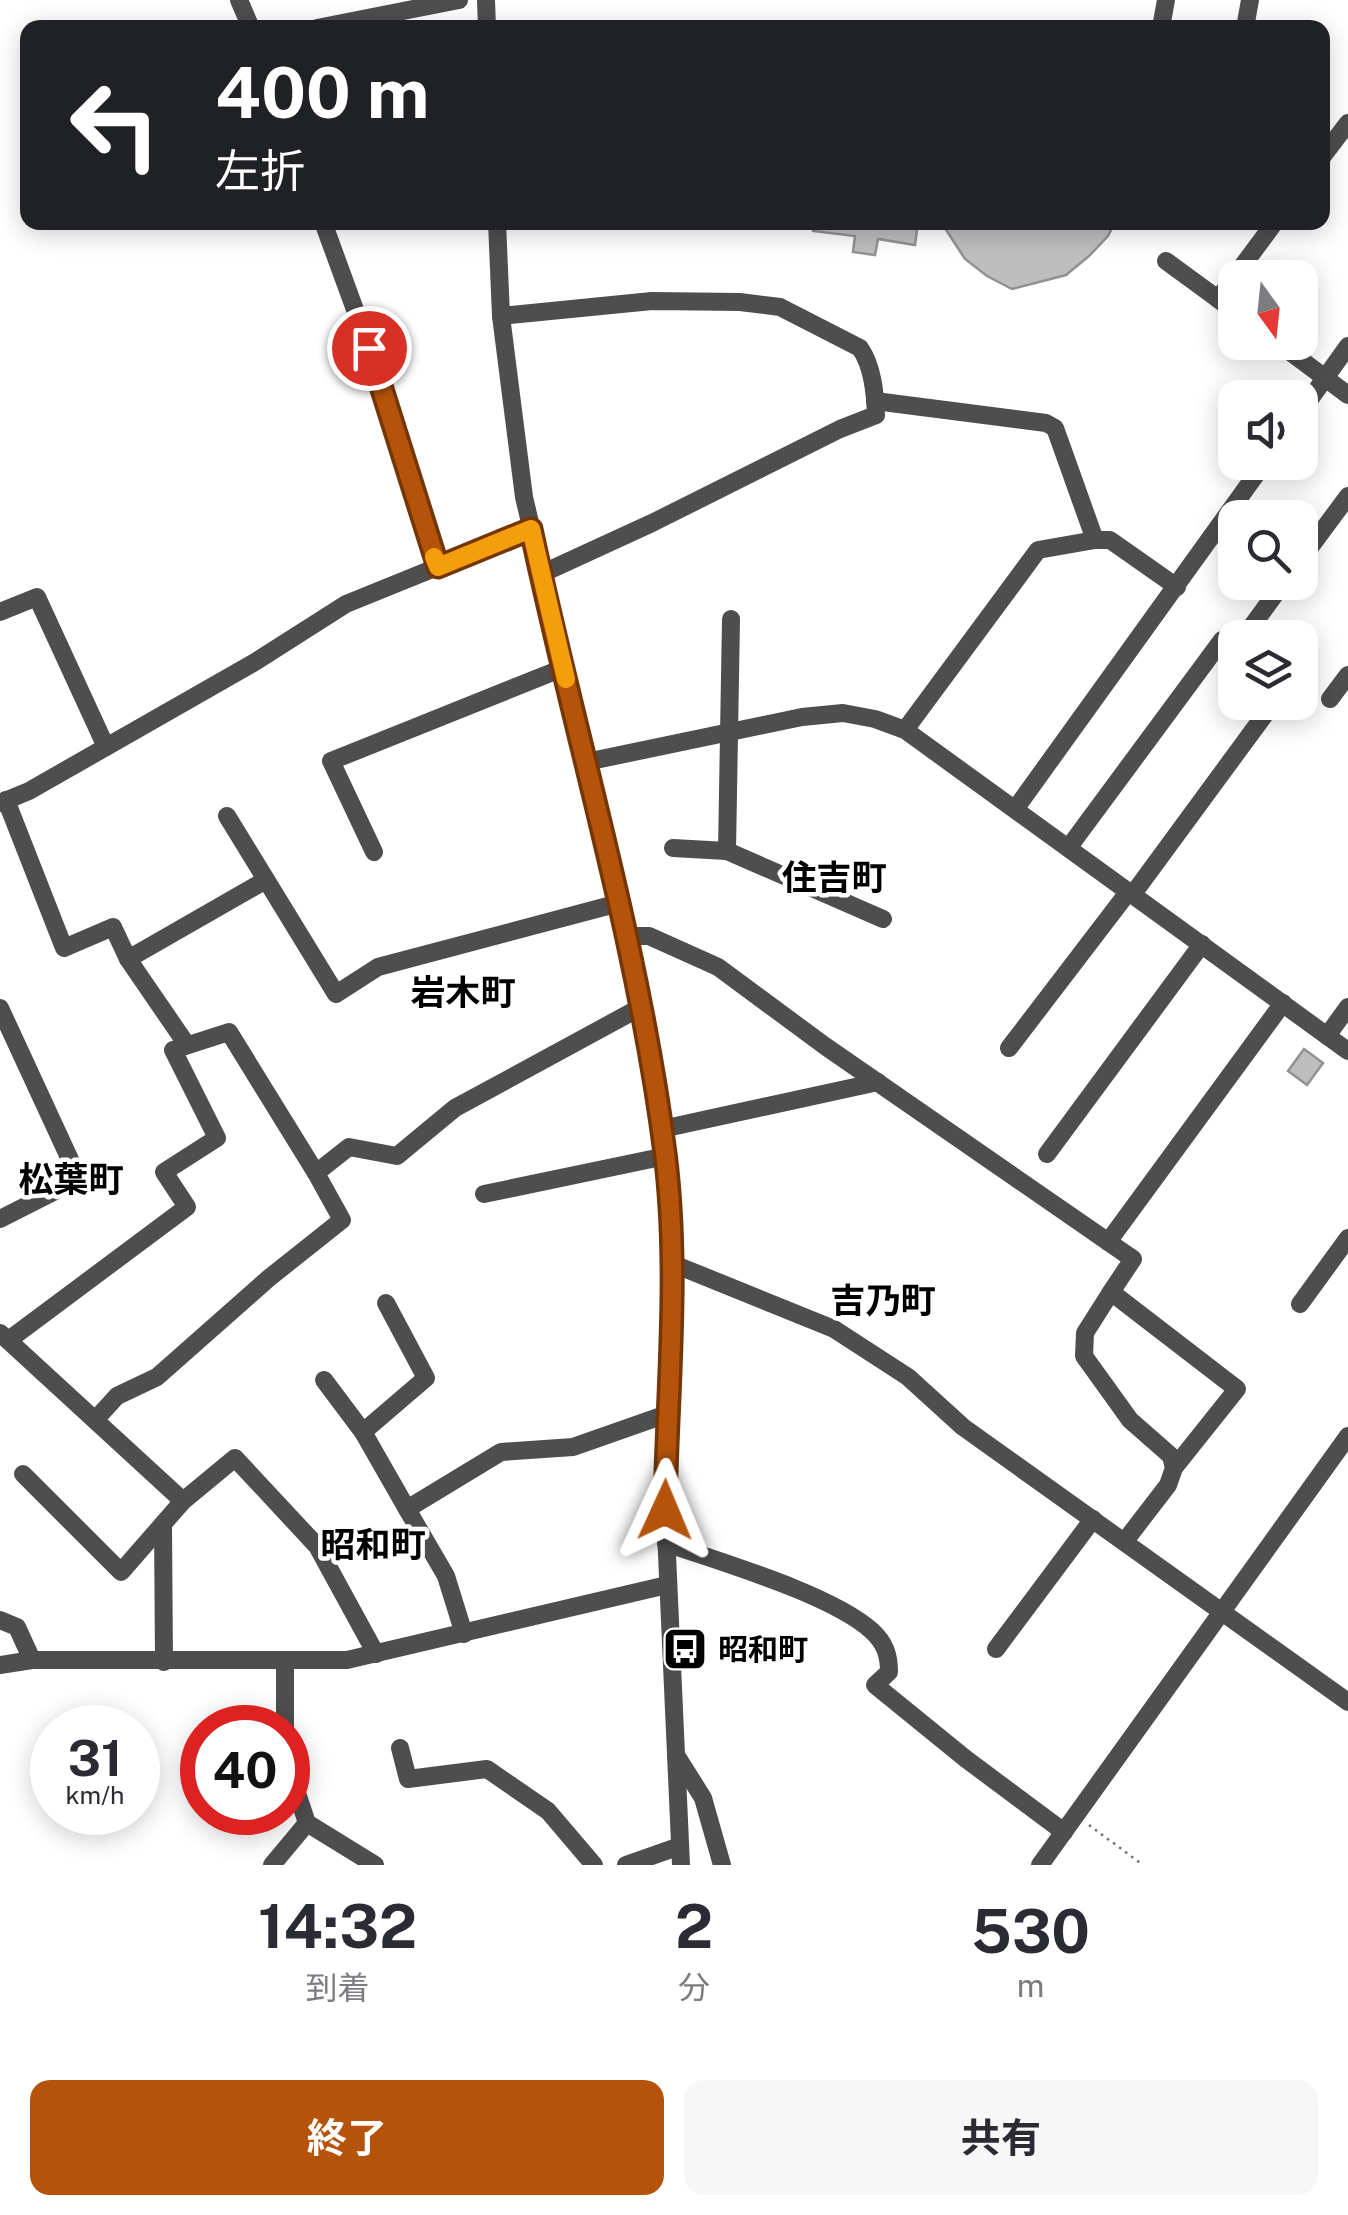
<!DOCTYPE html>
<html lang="ja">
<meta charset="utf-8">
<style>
:root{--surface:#fff;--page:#f7f7f7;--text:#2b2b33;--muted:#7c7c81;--accent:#b45309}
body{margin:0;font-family:"Public Sans","Noto Sans JP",sans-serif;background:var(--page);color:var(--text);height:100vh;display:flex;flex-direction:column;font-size:38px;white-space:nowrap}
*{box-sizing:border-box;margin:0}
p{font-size:32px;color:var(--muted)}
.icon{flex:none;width:55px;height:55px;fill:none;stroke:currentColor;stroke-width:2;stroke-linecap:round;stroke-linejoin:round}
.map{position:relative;height:1865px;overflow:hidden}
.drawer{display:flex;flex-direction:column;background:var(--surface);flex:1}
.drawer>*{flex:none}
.banner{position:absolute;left:20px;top:20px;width:1310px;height:210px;border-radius:20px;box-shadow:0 5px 25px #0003;background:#202124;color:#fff;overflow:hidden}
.needle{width:65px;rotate:165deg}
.buttons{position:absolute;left:1218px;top:260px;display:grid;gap:20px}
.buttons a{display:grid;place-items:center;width:100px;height:100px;border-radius:20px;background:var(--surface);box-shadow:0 5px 25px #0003;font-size:50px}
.speed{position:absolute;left:30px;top:1705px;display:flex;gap:20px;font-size:50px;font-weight:700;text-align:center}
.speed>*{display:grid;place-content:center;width:130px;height:130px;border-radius:50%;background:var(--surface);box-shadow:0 5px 25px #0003;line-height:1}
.speed small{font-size:25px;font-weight:400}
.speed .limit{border:15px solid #d22;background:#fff;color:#111}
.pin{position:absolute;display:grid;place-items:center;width:85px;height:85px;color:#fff;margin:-42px;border:5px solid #fff;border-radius:50%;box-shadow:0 2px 10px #0007}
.me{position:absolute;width:110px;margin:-55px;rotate:1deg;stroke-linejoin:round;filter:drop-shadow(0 0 8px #0008)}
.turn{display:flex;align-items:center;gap:35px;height:210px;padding:0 30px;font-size:45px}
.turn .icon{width:130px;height:130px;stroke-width:2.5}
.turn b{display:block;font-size:70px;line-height:85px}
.eta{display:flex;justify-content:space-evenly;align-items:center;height:170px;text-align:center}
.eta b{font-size:60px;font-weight:700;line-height:70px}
.cta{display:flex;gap:20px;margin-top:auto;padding:20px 30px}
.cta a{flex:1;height:115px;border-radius:20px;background:var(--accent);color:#fff;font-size:40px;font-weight:700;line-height:115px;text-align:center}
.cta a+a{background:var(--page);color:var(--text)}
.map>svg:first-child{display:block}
.building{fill:#bebebe;stroke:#929292;stroke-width:2.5}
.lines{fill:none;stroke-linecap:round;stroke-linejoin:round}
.path{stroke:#707070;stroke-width:2.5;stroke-dasharray:2.5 5;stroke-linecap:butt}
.minor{stroke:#4e4e4e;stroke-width:18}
.route-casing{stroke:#753606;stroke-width:25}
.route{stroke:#b45309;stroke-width:18}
.slow{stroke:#f59e0b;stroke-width:18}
.labels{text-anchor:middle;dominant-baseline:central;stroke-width:9;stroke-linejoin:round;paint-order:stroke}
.poi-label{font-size:30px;font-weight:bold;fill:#000;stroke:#fff;text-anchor:start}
.quarter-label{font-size:35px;font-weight:bold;fill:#000;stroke:#fff}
</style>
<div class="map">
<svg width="1348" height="1865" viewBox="0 0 1348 1865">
<rect width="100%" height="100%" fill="#fff"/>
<g class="building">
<polygon points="814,222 918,222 915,245 878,239 875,255 853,252 855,236 813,231"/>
<polygon points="941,222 1115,222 1108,236 1089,256 1066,275 1012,289 987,276 965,259"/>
<polygon points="1304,1049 1323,1063 1307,1085 1288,1071"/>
</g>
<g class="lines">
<polyline class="path" points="1089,1825 1143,1865"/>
<g class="minor">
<polyline points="239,0 251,28"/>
<polyline points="486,0 487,28"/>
<polyline points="1162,22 1166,0"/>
<polyline points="317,28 459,0"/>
<polyline points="1245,28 1250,0"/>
<polyline points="1322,157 1348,123"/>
<polyline points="323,222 369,348 437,567"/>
<polyline points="497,222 501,316 524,497 627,936 666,1156 671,1263 665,1510 681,1865"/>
<polyline points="1166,261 1218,299"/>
<polyline points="1235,312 1218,299 1275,222"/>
<path d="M 501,316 L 652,301 L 740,302 L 780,307 L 860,348 C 873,367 875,393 876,415 L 840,429 L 652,523 L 541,574"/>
<polyline points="1277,342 1348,395"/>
<polyline points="875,401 1046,423 1055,428 1095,540 1110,540 1177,587"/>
<polyline points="1300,413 1348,346"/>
<polyline points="1300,561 1348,496"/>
<polyline points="0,612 37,597 106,747"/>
<polyline points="1246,634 1284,582"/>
<polyline points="1330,699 1348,675"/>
<polyline points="905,730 1038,550 1095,540"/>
<polyline points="586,762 802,717 843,713 875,719 905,730 1348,1051"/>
<polyline points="6,800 64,948 113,927 128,959 187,1045"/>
<polyline points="0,803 29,791 255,662 346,604 531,529"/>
<polyline points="1016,808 1265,462"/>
<polyline points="227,816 336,994 378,967 619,903"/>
<polyline points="1069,847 1222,640"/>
<polyline points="673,848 727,851 883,919"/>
<polyline points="727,851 731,619"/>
<polyline points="374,852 331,761 563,668"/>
<polyline points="1133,894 1274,702"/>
<polyline points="627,936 649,936 718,967 825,1046 1133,1259 1111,1292 1237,1389 1174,1468 1168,1485 1125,1541"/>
<polyline points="128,959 266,880"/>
<polyline points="0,1008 79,1179 0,1219"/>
<polyline points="1327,1036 1348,1007"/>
<polyline points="1009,1048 1129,891"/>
<polyline points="662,1129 878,1082"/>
<polyline points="1047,1154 1202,944"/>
<polyline points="484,1194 666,1156"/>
<polyline points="1108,1242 1283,1003"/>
<polyline points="671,1263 834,1329 908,1377 963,1427 1348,1702"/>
<polyline points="1111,1292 1085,1333 1084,1356 1130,1420 1171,1456 1174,1468"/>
<polyline points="1300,1304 1348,1238"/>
<polyline points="0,1333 183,1501"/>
<polyline points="10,1339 187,1207 164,1172 217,1138 173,1050 229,1032 316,1173"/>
<polyline points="324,1380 363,1432 407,1509"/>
<polyline points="96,1419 117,1396 157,1377 269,1278 342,1220 316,1173 349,1147 397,1156 455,1108 641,1007"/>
<polyline points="363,1432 426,1378 386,1303"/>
<polyline points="23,1474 121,1572 183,1501 235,1458 317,1546 376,1654"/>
<polyline points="163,1524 164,1662"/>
<path d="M 666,1543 C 720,1562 831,1594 872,1631 C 885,1643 889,1655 889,1672 L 875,1685 L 966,1759 L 1064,1832"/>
<polyline points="0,1620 17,1627 32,1660"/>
<polyline points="464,1634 446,1576 407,1509 501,1452 573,1447 667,1414"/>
<polyline points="996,1649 1093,1519"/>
<polyline points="285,1662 285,1728"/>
<polyline points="0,1665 32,1660 347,1660 667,1585"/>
<polyline points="400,1748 408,1779 487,1769 548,1811 594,1865"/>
<polyline points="676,1755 703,1798 722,1865"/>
<polyline points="288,1766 307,1823 375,1865"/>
<polyline points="272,1865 307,1823"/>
<polyline points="626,1865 680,1846"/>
<polyline points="1040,1865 1348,1436"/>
</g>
</g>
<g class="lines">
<defs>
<path id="route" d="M 369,348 L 438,567 L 531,529 C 575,737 638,942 665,1153 C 680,1271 667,1393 665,1510"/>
</defs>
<use href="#route" class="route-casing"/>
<use href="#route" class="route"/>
<polyline class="slow" points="434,557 438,567 531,529 566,679"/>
</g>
<defs>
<symbol id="bus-square" viewBox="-11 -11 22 22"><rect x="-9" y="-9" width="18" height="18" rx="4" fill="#000" stroke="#fff"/><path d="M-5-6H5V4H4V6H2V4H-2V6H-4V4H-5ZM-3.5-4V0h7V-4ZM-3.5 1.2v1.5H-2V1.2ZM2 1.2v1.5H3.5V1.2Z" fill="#fff"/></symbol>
</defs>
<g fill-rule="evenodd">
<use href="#bus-square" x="660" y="1624" width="50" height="50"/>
</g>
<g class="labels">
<g class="poi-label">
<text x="718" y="1649">昭和町</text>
</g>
<g class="quarter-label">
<text x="834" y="877">住吉町</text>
<text x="463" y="992">岩木町</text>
<text x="71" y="1179">松葉町</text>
<text x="883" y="1300">吉乃町</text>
<text x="373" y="1544">昭和町</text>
</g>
</g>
</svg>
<div class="buttons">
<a><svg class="needle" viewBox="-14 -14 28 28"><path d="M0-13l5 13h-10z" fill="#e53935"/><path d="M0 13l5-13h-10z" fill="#7c7c81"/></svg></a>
<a><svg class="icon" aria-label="sound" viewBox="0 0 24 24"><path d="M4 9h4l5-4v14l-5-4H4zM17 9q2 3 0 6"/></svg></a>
<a><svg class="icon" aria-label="search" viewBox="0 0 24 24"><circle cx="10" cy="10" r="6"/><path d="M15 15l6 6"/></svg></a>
<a><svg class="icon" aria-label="layers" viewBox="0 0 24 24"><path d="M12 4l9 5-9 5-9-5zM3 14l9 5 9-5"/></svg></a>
</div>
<div class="speed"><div>31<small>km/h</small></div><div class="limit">40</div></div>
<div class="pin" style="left:369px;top:348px;background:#d93025"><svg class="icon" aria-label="arrive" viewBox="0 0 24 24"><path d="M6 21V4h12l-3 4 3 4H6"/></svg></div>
<svg class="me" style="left:665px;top:1510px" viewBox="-20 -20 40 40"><path d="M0-17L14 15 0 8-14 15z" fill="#b45309" stroke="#fff" stroke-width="4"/></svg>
<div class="banner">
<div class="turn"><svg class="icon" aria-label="left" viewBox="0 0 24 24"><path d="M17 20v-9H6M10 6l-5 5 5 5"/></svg><div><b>400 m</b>左折</div></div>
</div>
</div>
<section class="drawer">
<div class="eta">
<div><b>14:32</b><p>到着</p></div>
<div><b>2</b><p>分</p></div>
<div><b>530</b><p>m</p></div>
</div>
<div class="cta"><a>終了</a><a>共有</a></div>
</section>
